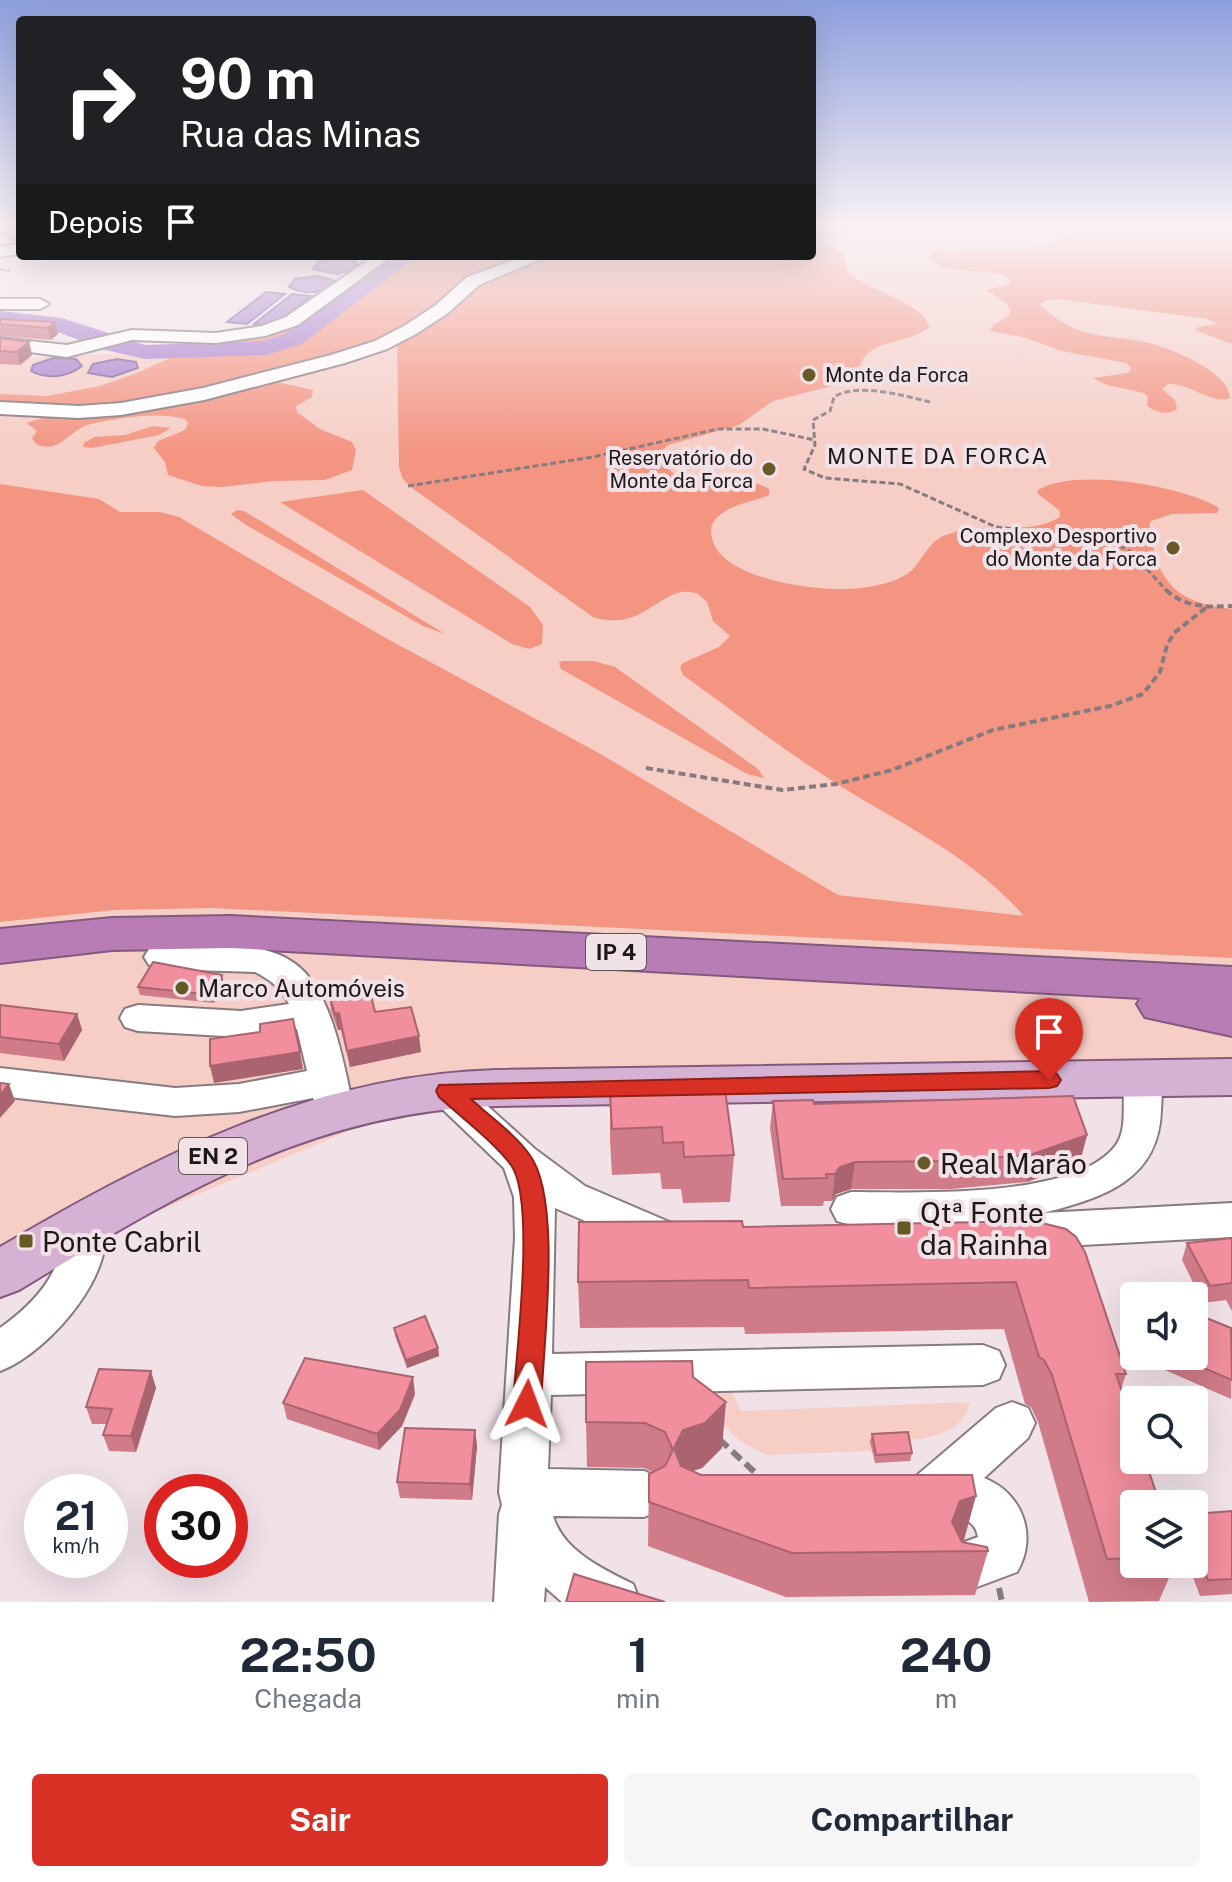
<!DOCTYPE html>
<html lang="pt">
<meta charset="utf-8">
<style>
:root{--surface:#fff;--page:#f6f6f7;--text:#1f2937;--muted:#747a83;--accent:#d93025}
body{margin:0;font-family:"Public Sans",sans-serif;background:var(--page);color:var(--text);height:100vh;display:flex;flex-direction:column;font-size:30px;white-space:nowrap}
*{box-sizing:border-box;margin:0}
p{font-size:26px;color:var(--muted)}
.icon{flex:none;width:44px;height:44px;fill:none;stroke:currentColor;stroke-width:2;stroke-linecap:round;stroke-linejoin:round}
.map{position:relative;height:1602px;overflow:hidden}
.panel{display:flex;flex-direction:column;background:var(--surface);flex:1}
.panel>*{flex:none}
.guide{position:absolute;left:16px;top:16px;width:800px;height:244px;border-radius:8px;box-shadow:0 8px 32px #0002;background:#202124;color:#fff;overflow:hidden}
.fabs{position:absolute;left:1120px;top:1282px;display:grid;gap:16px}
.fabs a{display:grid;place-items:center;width:88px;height:88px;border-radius:8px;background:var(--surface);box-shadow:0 8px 32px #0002;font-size:40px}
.speed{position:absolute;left:24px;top:1474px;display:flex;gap:16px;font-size:40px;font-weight:700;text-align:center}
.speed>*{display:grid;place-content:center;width:104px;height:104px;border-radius:50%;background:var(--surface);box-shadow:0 8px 32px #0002;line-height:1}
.speed small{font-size:20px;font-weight:400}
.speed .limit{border:12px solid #d22;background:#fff;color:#111}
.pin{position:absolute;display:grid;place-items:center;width:68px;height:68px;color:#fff;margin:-82px -34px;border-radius:50% 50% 50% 0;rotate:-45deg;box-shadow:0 0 8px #0007}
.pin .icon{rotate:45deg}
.me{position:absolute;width:88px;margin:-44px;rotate:3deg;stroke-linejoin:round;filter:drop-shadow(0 0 6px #0008)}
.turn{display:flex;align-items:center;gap:28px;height:168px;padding:0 32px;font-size:36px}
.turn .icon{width:104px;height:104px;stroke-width:2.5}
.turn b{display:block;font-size:56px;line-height:68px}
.then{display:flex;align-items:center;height:76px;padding:0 32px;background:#0003;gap:16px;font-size:30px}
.eta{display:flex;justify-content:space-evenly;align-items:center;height:136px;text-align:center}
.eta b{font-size:48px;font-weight:700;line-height:56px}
.button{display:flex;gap:16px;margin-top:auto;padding:16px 32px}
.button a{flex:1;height:92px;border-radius:8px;background:var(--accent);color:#fff;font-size:32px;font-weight:700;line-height:92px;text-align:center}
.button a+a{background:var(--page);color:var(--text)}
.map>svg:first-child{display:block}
.green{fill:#f6cec6}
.forest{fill:#f49582}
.water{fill:#a87fcd;stroke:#7e6097;stroke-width:2}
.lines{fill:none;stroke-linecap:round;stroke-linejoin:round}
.river{fill:#a87fcd;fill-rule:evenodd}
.minor-casing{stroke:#877b80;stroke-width:4}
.major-casing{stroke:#82597e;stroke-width:4}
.highway-casing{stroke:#82597e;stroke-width:4}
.path-far3{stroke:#857b7f;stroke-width:2;stroke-dasharray:5 2;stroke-linecap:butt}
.path-far2{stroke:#857b7f;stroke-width:3;stroke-dasharray:6 3;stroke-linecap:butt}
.path-far1{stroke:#857b7f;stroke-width:4;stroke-dasharray:7 4;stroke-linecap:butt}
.path{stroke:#857b7f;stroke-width:6;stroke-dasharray:12 6;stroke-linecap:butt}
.minor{fill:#fff;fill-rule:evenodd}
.major{fill:#d5b1d3;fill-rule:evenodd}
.highway{fill:#b97db5;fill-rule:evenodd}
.wall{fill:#cf7b88}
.shaded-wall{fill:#a9646f}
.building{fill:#f18f9e;stroke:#a9646f;stroke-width:2}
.route{fill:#d93025;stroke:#8d1f18;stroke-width:2}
.poi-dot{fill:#675a27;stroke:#f1e2e8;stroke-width:3}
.labels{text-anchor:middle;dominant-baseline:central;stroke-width:8;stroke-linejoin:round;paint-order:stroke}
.far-poi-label{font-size:20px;fill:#1c1719;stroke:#f1e2e8;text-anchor:end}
.far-neighbourhood-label{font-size:22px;letter-spacing:2px;fill:#1c1719;stroke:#f1e2e8}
.shield{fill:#f1e2e8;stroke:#5c5457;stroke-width:2}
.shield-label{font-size:22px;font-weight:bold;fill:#1c1719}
.poi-label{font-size:24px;fill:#1c1719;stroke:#f1e2e8;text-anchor:start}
.near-poi-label{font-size:28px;fill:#1c1719;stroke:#f1e2e8;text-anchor:start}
</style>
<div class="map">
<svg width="1232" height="1602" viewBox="0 0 1232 1602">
<rect width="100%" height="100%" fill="#f1e2e8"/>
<g class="green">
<polygon points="812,227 1232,227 1232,1060 490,1072 0,1277 0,359 208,349 812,256"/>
<path d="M 727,1383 L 741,1411 L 970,1402 C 962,1444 904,1440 871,1442 L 872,1451 L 767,1455 L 742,1442 L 700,1405 L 705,1385 Z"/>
</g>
<g class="forest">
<path d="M 843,227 L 847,229 L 846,232 L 824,242 L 844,254 L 847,271 C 865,290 925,303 929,327 C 907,347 863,336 858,374 L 848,382 L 773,401 L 739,425 L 668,445 L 661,451 L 660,458 C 686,501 734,468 769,489 L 769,495 C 751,503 727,504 714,521 C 709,528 711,537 714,544 C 729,581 825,593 860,588 C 877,586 899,582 912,570 C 924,558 929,541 946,535 C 982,521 1027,537 1060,517 L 1060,511 L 1038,494 L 1038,490 C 1075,467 1184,486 1219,508 L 1217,513 L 1172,514 L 1151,521 C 1147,530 1152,541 1154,551 C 1165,593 1190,604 1232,609 L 1232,958 L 212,908 L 114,910 L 0,922 L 0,484 L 99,499 L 120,512 L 160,512 L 179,517 L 382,636 L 597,752 L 838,895 L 1024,916 C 971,855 900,824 834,782 C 782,749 733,711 683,675 L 680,667 L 683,663 L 719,647 L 730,636 L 713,621 L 707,602 L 698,594 C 662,580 647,634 593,617 L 412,488 L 402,478 L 399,467 L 397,341 L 463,291 L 545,256 L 812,256 L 812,228 Z"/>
<path d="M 1080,227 L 1232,227 L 1232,344 L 1195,330 L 1198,327 L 1218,324 L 1207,319 L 1058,299 L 1046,300 L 1040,304 C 1051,316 1067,326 1082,331 C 1102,338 1124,337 1145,342 C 1168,347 1230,371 1230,398 C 1212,405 1190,383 1168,384 L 1162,389 L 1175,400 L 1177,409 C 1167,416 1156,412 1147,406 L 1148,397 L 1144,393 L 1107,385 L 1093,378 L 1128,373 L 1131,368 L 1126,363 L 1062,351 L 1023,337 L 990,331 L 994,324 L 1009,316 L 1010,310 L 1006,303 L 986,290 L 1011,284 L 1008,278 C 984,264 951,280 929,258 L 931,253 L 941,251 L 1025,249 L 1055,240 Z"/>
<polygon points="393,256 533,256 485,272 402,332 316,363 115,408 0,406 0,394 47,396 100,386 134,374 204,343 260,334"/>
<path d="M 272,381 L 313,390 L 312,397 L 296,406 L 297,412 L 320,429 L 352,442 L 356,450 L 352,470 L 325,480 L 273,481 L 222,487 L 202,486 L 168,475 L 165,462 L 154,448 L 158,441 L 185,430 L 188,423 L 185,419 C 157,411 119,418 91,424 C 69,429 60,455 36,444 L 32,438 L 37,431 L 26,423 L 46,417 Z"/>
<polygon points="153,426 171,428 159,435 92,448 83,447 84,443 94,437 125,435"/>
<polygon points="363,490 530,607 543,625 542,644 529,649 512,644 280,502"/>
<polygon points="237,510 244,511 445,634 423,626 246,525 231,514"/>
<polygon points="562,661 594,661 615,667 758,769 764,778 747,774 561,669 559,663"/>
</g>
<g class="water">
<polygon points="332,259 353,260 360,267 337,274 313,269 318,262"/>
<path d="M 317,276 L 338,282 C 324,294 305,295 289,287 L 295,279 Z"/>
<polygon points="266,292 285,294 247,324 227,322"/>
<polygon points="292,294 311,296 273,326 254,324"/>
<path d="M 53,358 L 76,359 L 82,366 C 68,377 47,380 31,371 L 33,365 Z"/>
<polygon points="117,359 136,362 138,368 112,377 88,373 93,364"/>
</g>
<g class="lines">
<polygon class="river" points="392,256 417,256 302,344 266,355 145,359 105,350 58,332 0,325 0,311 62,318 145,345 263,341 284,334"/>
<defs>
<g id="minor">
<polygon points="20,244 20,254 0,257 0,247"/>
<polygon points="374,256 392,256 298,325 265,336 216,343 132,340 67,357 0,348 0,338 67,345 132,330 216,333 262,326 286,317"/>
<polygon points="525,256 548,256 479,285 448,313 416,334 387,349 345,363 204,400 121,415 79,418 0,414 0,402 79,406 121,403 203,388 331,355 375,341 404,326 436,305 467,277"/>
<polygon points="0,299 40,299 49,304 40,309 0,309"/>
<path d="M 161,945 C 202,945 259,938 294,963 C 334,991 344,1069 355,1114 L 349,1124 L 336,1129 L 323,1124 L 313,1098 L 239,1112 L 175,1116 L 0,1096 L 0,1068 L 175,1088 L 239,1084 L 307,1071 L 297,1029 L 241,1037 L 138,1031 L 125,1027 L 120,1018 L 125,1009 L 138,1005 L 241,1011 L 289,1004 C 281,988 271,980 255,972 L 161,969 L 149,965 L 144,957 L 149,949 Z"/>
<path d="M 1143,1064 L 1156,1068 C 1163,1081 1162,1095 1161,1110 C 1159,1181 1102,1198 1043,1213 L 1232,1203 L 1232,1237 L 1026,1248 L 1011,1243 L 1005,1231 L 1011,1220 C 972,1226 872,1233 837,1221 L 831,1209 L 837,1197 L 851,1192 C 913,1192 1076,1200 1116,1145 C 1131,1123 1117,1091 1130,1068 Z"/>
<path d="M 447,1077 L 460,1081 L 535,1149 L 585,1186 L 674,1224 L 680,1236 L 674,1248 L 659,1253 L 555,1208 L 552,1354 L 983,1345 L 999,1351 L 1005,1365 L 999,1379 L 983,1385 L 551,1395 L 548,1469 L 644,1471 L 661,1478 L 668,1494 L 661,1510 L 644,1517 L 553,1516 C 563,1551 603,1569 633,1584 L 640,1602 L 562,1602 L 545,1587 L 544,1602 L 494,1602 L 499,1514 L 502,1505 L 499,1492 L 515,1238 L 514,1197 L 504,1168 L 434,1101 L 428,1091 L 434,1081 Z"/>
<path d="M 86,1206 L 100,1211 C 127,1264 49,1353 0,1371 L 0,1328 C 24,1311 48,1289 58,1260 C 63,1244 64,1227 72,1211 Z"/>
<path d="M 1012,1402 L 1028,1408 L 1035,1423 L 1028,1438 L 984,1478 C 1023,1493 1038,1537 1017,1572 L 969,1590 L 951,1583 L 944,1565 L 951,1547 L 978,1537 C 974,1509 936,1517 915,1509 L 908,1493 L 915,1477 L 996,1408 Z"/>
</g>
<path id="major" d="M 1232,1059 L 1232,1095 L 497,1106 C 310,1111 173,1197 19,1290 L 0,1297 L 0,1247 C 155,1156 313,1075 497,1070 Z"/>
<polygon id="highway" points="231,916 1232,967 1232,1036 1145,1017 1137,1004 1141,998 231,948 112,950 0,963 0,929 112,918"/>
</defs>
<use href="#minor" class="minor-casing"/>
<use href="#major" class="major-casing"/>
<use href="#highway" class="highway-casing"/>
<polyline class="path-far3" points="0,269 10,271"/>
<g class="path-far2">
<path d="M 930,402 C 905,396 857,382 834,397 L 830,411 L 813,420 L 815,445 L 804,469 L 825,478 L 900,484 L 996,527 L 1105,538 L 1131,552 L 1168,592"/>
<polyline points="408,486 593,457 718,429 763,429 815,440"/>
</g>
<g class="path-far1">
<path d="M 1166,590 C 1186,608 1206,607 1232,606"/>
<polyline points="646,768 782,790 836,784 892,770 993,730 1110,706 1143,694 1160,672 1167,645 1174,633 1207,607"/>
</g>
<g class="path">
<polyline points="719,1439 762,1479"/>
<polyline points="999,1588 1002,1602"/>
</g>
<use href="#minor" class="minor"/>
<use href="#major" class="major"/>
<use href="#highway" class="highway"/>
</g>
<g class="wall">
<polygon points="0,227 14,227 18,241 13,242 0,234"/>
<polygon points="0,319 55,322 58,334 51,340 0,336"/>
<polygon points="0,338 29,342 32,355 20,365 0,364"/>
<polygon points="222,975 224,983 214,1003 140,995 138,987"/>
<polygon points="329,995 375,1012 421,1052 350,1067 341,1030 338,1030 331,1011"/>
<polygon points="0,1005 77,1014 82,1030 64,1061 0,1053"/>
<polygon points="610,1094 734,1155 730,1202 683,1203 681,1189 662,1189 660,1173 612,1175 610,1140"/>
<polygon points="773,1101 814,1104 1087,1135 1080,1162 1027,1182 951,1189 851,1189 836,1194 832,1201 824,1201 823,1206 781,1206 770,1128"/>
<polygon points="1034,1221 1126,1374 1121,1389 1134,1504 1134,1564 1175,1564 1159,1601 1089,1602 1038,1422 1031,1407 1025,1404 1004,1329 745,1334 744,1327 580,1328 578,1282 743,1227"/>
<polygon points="1232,1238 1232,1311 1226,1300 1203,1303 1182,1260 1187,1243"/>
<polygon points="394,1328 438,1348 439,1356 407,1368 395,1336"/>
<polygon points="1231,1336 1232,1336 1231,1399 1158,1367 1162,1356 1194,1356"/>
<polygon points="693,1377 722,1448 702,1468 692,1471 701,1475 964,1540 961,1541 988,1551 975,1595 786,1597 648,1546 649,1474 653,1472 644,1468 587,1467 586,1422"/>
<polygon points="156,1388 136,1452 109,1451 103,1435 107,1424 92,1424 86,1407"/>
<polygon points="415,1394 402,1426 379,1450 287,1419 283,1403"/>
<polygon points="475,1430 477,1446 472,1500 400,1498 397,1482"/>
<polygon points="872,1434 912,1453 910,1461 875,1463 870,1442"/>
<polygon points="1232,1511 1232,1594 1200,1596 1188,1564 1194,1564 1194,1514"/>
</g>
<g class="shaded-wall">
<polygon points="9,227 14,227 18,241 13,242"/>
<polygon points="55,322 58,334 51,340 48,328"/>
<polygon points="29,342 32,355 20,365 17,352"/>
<polygon points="222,975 224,983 214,1003 213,995"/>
<polygon points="339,1013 341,1030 338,1030 335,1014"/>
<polygon points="77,1014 82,1030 64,1061 59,1044"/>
<polygon points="419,1036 421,1052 350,1067 347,1051"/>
<polygon points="300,1052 303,1069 214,1083 210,1066"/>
<polygon points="9,1084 15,1101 0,1118 0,1095"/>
<polygon points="1087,1135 1080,1162 1027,1182 1033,1154"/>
<polygon points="855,1162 851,1189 836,1194 832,1201 835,1174 840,1167"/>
<polygon points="438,1348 439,1356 407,1368 406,1360"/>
<polygon points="151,1371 156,1388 136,1452 131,1436"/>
<polygon points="413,1377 415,1394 402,1426 379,1450 377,1434"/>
<polygon points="726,1402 722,1448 702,1468 681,1475 674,1448 683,1430"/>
<polygon points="475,1430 477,1446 472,1500 470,1484"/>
<polygon points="976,1496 964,1540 948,1546 952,1522 960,1501"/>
</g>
<g class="building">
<polygon points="0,319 55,322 48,328 0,324"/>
<polygon points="0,338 29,342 17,352 0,351"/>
<polygon points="153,962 222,975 213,995 138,987"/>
<polygon points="369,987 375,1012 411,1007 419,1036 347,1051 339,1013 335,1014 329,995"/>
<polygon points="0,1005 77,1014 59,1044 0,1037"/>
<polygon points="293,1019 300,1052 210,1066 210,1039 260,1032 260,1024"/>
<polygon points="0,1083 9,1084 0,1095"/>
<polygon points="725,1090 734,1155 684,1157 683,1142 663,1143 662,1127 612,1129 610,1094"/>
<polygon points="1073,1096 1087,1135 1033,1154 957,1161 855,1162 840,1167 835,1174 826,1174 827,1178 783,1179 773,1101 813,1100 814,1104"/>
<polygon points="742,1221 743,1227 1034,1221 1066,1229 1076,1237 1085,1252 1126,1374 1116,1374 1134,1427 1134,1460 1145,1460 1160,1504 1134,1504 1134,1558 1107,1559 1052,1375 1044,1360 1039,1357 1016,1282 749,1288 748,1280 578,1282 579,1222"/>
<polygon points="1232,1238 1232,1283 1210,1286 1187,1243"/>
<polygon points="1194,1313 1231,1328 1232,1380 1176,1356 1194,1356"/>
<polygon points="425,1316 438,1348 406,1360 394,1328"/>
<polygon points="305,1358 413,1377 400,1410 377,1434 283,1403"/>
<polygon points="692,1361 693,1377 726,1402 705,1423 683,1430 674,1448 681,1466 701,1475 972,1475 976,1496 960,1501 952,1522 962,1542 987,1547 988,1551 792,1553 649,1502 649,1474 665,1466 673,1450 665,1432 645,1423 586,1422 586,1362"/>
<polygon points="99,1369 151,1371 131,1436 103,1435 112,1409 86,1407"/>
<polygon points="405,1428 475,1430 470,1484 397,1482"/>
<polygon points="908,1432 912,1453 876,1455 872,1434"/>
<polygon points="1232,1511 1232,1579 1208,1580 1194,1545 1194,1514"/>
<polygon points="574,1574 665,1602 566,1602"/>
</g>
<linearGradient id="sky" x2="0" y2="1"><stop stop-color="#8e9fdd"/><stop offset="0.5" stop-color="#f9f2f5"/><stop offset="1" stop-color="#f9f2f5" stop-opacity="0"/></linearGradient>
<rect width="1232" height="452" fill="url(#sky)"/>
<path class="route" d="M 1049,1071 L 1057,1074 L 1061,1080 L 1057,1086 L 1049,1088 L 471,1099 C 489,1116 514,1133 529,1154 C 563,1197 543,1347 541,1404 L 537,1413 L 527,1417 L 517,1413 L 513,1404 C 516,1356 536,1200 511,1165 C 494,1142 461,1117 439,1097 L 436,1091 L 439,1085 Z"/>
<g class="poi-dot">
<circle cx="809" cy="375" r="8"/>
<circle cx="769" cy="469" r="8"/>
<circle cx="1173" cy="548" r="8"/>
<circle cx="182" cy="988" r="8"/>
<circle cx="924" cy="1163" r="8"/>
<rect x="896" y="1220" width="16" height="16" rx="4"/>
<rect x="18" y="1233" width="16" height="16" rx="4"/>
</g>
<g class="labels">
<g class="far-poi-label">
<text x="825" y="375" text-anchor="start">Monte da Forca</text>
<text x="753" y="458">Reservatório do<tspan x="753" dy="23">Monte da Forca</tspan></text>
<text x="1157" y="536">Complexo Desportivo<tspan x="1157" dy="23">do Monte da Forca</tspan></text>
</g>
<g class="far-neighbourhood-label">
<text x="938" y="456">MONTE DA FORCA</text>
</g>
<g class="shield">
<rect x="586" y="934" width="60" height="36" rx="6"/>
<rect x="179" y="1138" width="68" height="36" rx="6"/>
</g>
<g class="shield-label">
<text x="616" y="952">IP 4</text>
<text x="213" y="1156">EN 2</text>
</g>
<g class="poi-label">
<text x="198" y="988">Marco Automóveis</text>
</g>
<g class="near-poi-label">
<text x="940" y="1163">Real Marão</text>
<text x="920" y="1212">Qtª Fonte<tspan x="920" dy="32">da Rainha</tspan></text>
<text x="42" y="1241">Ponte Cabril</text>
</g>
</g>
</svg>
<div class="fabs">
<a><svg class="icon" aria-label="sound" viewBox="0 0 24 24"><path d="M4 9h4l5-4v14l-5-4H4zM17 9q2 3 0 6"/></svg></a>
<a><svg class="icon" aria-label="search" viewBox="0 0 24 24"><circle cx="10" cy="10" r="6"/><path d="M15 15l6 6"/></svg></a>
<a><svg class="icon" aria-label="layers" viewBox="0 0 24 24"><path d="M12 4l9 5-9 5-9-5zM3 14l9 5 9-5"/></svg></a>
</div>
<div class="speed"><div>21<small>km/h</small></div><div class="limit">30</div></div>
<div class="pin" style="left:1049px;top:1080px;background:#d93025"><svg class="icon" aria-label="arrive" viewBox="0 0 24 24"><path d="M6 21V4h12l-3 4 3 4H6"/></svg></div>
<svg class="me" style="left:527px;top:1404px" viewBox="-20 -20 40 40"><path d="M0-17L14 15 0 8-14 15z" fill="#d93025" stroke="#fff" stroke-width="4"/></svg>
<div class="guide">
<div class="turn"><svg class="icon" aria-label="right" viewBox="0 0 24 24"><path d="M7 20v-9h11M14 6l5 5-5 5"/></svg><div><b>90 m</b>Rua das Minas</div></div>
<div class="then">Depois<svg class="icon" aria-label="arrive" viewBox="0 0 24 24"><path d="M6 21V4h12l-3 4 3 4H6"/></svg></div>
</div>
</div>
<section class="panel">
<div class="eta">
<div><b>22:50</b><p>Chegada</p></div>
<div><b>1</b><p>min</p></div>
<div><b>240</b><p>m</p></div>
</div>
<div class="button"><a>Sair</a><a>Compartilhar</a></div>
</section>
